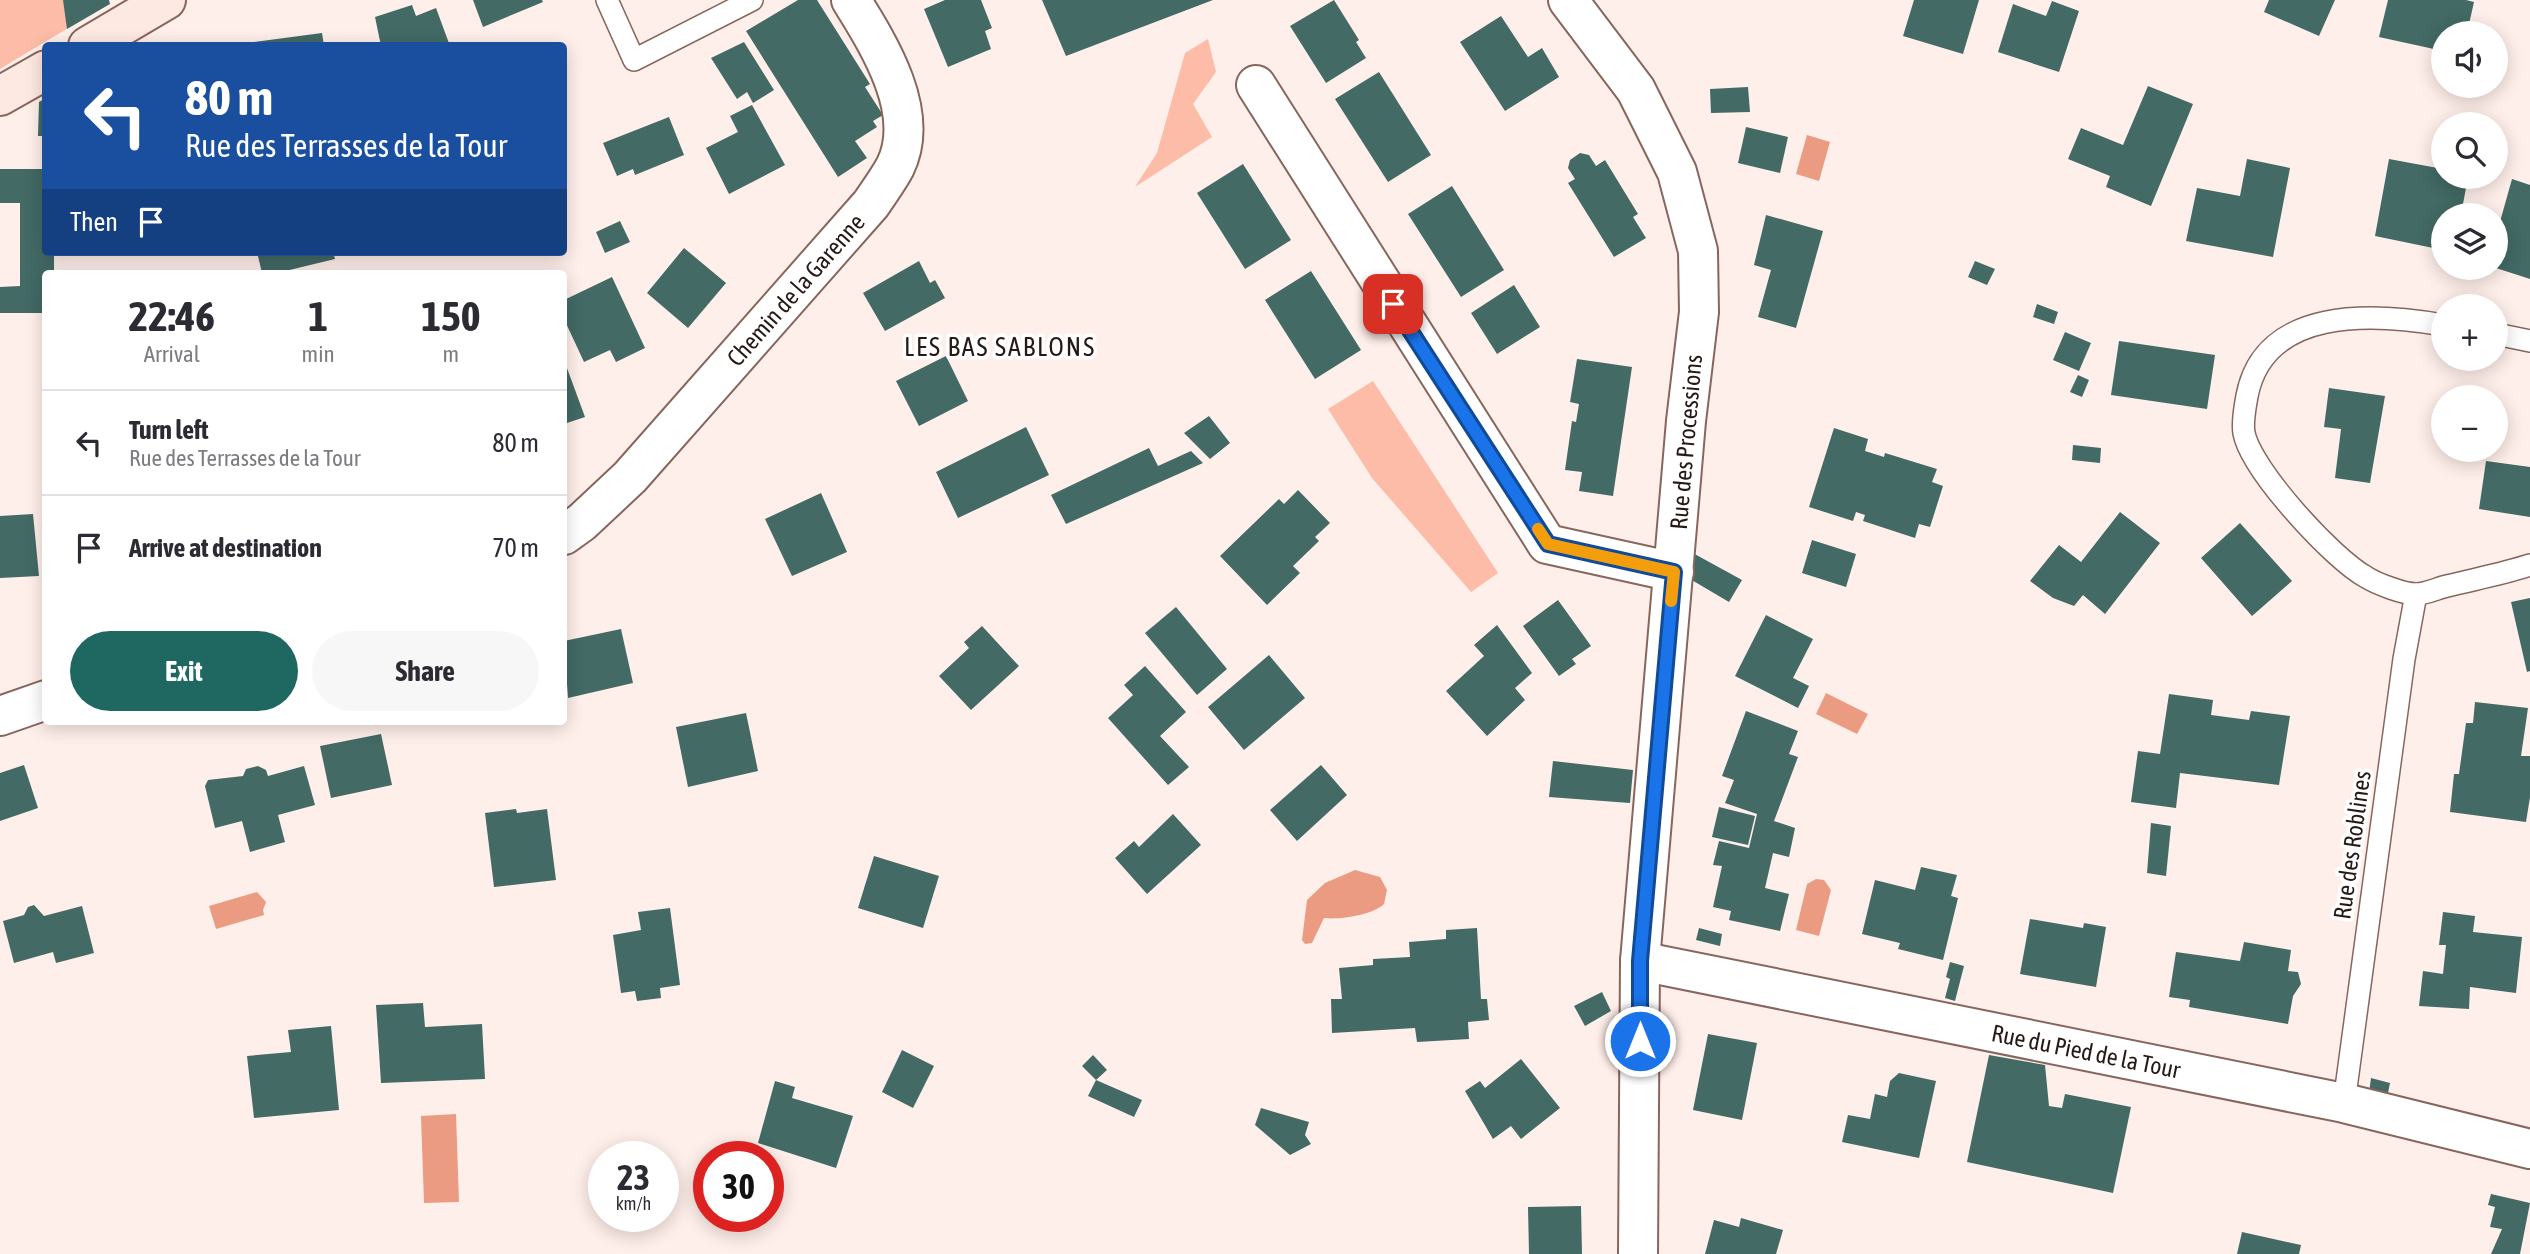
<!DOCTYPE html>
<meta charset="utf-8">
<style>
:root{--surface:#fff;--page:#f7f7f7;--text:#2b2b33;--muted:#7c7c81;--line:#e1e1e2;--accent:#1e6861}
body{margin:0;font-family:"Asap Condensed",sans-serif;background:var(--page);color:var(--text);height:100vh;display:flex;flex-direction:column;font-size:26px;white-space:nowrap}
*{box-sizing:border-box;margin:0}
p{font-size:23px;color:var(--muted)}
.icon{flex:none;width:38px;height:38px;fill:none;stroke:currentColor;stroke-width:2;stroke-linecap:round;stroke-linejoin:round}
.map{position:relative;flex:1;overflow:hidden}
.details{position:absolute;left:42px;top:270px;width:525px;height:455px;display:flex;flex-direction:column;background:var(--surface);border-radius:7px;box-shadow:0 4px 18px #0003}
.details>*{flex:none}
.guide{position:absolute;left:42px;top:42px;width:525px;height:214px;border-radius:7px;box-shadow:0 4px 18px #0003;background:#1a4fa0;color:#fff;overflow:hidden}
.tools{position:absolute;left:2431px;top:21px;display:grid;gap:14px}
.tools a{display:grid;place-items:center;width:77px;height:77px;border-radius:50%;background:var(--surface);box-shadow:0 4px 18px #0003;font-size:35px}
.speed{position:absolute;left:588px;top:1141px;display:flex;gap:14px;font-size:35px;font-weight:700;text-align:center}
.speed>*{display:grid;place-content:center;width:91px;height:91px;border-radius:50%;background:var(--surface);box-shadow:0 4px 18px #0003;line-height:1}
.speed small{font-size:18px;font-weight:400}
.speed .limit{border:10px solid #d22;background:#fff;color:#111}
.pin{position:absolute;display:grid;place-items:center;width:60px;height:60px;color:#fff;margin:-30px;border-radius:14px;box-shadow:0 4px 10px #0006}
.me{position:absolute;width:77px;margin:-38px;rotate:0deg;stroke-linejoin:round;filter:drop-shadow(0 0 5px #0008)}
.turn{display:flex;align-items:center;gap:24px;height:147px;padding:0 28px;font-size:32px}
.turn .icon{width:91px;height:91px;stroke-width:2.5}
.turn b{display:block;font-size:49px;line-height:60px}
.then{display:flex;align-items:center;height:66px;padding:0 28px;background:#0003;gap:14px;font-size:26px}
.eta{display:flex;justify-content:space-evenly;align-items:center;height:119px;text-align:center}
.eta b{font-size:42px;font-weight:700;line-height:49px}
.action{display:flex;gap:14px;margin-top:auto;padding:14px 28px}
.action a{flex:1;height:80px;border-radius:42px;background:var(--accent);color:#fff;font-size:28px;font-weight:700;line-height:80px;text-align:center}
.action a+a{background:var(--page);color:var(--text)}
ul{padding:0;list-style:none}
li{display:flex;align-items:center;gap:21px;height:105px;padding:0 28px;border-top:2px solid var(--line)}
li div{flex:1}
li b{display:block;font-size:26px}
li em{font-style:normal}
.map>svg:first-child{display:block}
.green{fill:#fcbca7}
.water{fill:#eb9b81}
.building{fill:#436a65}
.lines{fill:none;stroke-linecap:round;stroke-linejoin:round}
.lane-casing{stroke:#87675d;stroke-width:24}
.street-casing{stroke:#87675d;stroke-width:42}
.secondary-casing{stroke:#87675d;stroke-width:42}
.lane{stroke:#fff;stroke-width:21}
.street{stroke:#fff;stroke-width:38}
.secondary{stroke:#fee9e2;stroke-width:38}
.route-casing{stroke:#114b97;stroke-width:18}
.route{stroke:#1a73e8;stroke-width:12}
.slow{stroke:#f59e0b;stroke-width:12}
.labels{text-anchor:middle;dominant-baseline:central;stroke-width:7;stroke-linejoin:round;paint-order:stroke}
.street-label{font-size:24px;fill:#271a16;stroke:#fff}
.neighbourhood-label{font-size:26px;letter-spacing:2px;fill:#271a16;stroke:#fff}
</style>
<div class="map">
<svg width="2530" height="1254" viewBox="0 0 2530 1254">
<rect width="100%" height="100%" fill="#ffefea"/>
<g class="green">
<polygon points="0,0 80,0 83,19 0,69"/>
<polygon points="1208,39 1216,72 1193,104 1212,137 1135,187 1157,153 1185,53"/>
<polygon points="1373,381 1498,573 1471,592 1372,478 1328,409"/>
</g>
<g class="water">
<polygon points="1807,135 1830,142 1819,181 1796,174"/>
<polygon points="1826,693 1868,714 1857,734 1816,714"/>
<path d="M 1355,870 L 1380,877 L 1387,890 L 1384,904 C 1373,915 1339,920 1324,918 L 1312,943 L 1305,944 L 1302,940 L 1307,900 L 1325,883 Z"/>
<polygon points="1816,879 1824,880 1831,890 1819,936 1796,930 1807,884"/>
<polygon points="257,892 266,902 263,910 264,915 216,929 209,906"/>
<polygon points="456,1114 459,1202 424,1203 421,1116"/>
</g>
<g class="building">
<polygon points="63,0 109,0 110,4 67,29"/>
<polygon points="473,0 542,0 543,2 483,27"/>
<polygon points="798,0 817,0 870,84 865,87 883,115 873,121 877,127 855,141 867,158 838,177 746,31"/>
<polygon points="945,0 981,0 992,28 985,31 991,49 948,67 924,9"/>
<polygon points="1042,0 1213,0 1066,56"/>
<polygon points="1334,0 1359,40 1356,42 1366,58 1326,83 1290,26"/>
<polygon points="1914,0 1979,0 1963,54 1903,36"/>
<polygon points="2269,0 2335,0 2319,36 2264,12"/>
<polygon points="2388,0 2466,0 2474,2 2467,33 2443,33 2443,51 2379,37"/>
<polygon points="2052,1 2079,11 2059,72 1998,52 2013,4 2046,16"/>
<polygon points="412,5 416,16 436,8 450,46 381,46 375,17"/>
<polygon points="1501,16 1528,57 1542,48 1559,77 1505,111 1460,42"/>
<polygon points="322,33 324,46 246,46 246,43"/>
<polygon points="744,42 774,90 753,103 747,92 737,99 711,58"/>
<polygon points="1379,72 1431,155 1388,182 1335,99"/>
<polygon points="2148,86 2193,104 2151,206 2106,187 2110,176 2068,159 2081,128 2123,145"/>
<polygon points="1748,87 1750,112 1711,113 1710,89"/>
<polygon points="46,98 46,136 38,136 39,102"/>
<polygon points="752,105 785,165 729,194 706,148 738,132 730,116"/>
<polygon points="669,117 684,155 635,175 633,169 617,176 603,143"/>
<polygon points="1746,127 1788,137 1780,173 1738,163"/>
<polygon points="1580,153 1589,155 1596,166 1605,160 1638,214 1633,217 1646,238 1614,257 1568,183 1575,179 1568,168 1570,160"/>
<polygon points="2247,159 2290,168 2273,257 2186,241 2197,188 2240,196"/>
<polygon points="2389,159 2443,169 2443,177 2468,177 2461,215 2443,215 2443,250 2375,236"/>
<polygon points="1243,164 1291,240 1245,269 1197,193"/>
<polygon points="0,169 46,169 46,252 54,252 54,273 46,273 46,313 0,313 0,287 20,286 20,203 0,203"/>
<polygon points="2512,179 2530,185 2530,279 2496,268 2496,236"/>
<polygon points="1452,186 1504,270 1461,297 1408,214"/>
<polygon points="1766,215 1823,231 1796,328 1758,317 1771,270 1754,265"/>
<polygon points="620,221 630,242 605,253 596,232"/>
<polygon points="684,248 726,283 688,328 647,293"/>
<polygon points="257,252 333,252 335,259 277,273 262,273"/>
<polygon points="919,261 930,283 935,280 945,298 885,331 863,293"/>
<polygon points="1975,261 1995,269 1987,285 1968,277"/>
<polygon points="1311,271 1361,350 1315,379 1265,300"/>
<polygon points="612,277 645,348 616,362 610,350 584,362 564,319 564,300"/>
<polygon points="1514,285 1540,327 1497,354 1471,313"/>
<polygon points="2037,304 2058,312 2054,324 2033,317"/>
<polygon points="2065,332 2091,343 2079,371 2053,360"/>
<polygon points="2119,341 2215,355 2207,409 2111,395"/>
<polygon points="946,356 968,401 919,426 896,381"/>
<polygon points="1577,359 1632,367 1613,496 1579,491 1582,472 1565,470 1572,421 1576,422 1579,404 1570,402"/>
<polygon points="564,360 585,417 564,424"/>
<polygon points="2078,375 2089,380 2082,397 2070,392"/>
<polygon points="2329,388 2385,396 2370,483 2335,478 2341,429 2324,427"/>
<polygon points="1209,416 1230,443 1210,459 1184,433"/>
<polygon points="1026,427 1049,475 958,518 936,472"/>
<polygon points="1834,428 1868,439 1865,451 1884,457 1885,453 1937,469 1932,482 1943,486 1930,527 1919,524 1915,538 1863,521 1865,515 1856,512 1853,521 1809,507"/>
<polygon points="2073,445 2101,448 2100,463 2072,460"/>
<polygon points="1149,448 1158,466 1191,451 1203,463 1066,524 1051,495"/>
<polygon points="2486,461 2530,467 2530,517 2479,509"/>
<polygon points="1298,490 1330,523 1315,537 1319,541 1293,566 1300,573 1267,605 1220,556 1279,499 1284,504"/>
<polygon points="821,493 847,552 792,576 765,519"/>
<polygon points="2120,512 2160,543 2105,614 2083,595 2074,606 2053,598 2030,581 2059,545 2081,562"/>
<polygon points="33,514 39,576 0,578 0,516"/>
<polygon points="2240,523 2292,581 2252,616 2201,558"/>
<polygon points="1812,540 1856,554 1846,587 1802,573"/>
<polygon points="1691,552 1742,580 1729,602 1690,579"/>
<polygon points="2530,598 2530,671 2527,672 2511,602"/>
<polygon points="1558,600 1591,646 1572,659 1576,664 1559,676 1523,626"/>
<polygon points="1176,607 1227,669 1197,695 1145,633"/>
<polygon points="1766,615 1813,639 1793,678 1809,686 1798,708 1735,676"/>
<polygon points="1497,625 1532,673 1515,688 1525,700 1487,736 1446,691 1484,656 1474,645"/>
<polygon points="982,626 1019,666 971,710 939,676 969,648 964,642"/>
<polygon points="621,629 633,683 568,698 564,641"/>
<polygon points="1269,655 1305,698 1244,750 1208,707"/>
<polygon points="1145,666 1186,712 1160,736 1189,767 1168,785 1108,718 1133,695 1124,685"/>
<polygon points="2169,694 2213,700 2211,715 2249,720 2251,711 2290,716 2279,785 2180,773 2176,808 2131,802 2138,751 2160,754"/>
<polygon points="2475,702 2528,708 2521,756 2530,756 2530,797 2526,822 2450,812 2454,774 2459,774 2466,723 2473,723"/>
<polygon points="1746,711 1798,731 1789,754 1798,757 1774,821 1795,828 1789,857 1773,853 1765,888 1789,894 1780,931 1729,920 1731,911 1713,907 1722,866 1713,865 1719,841 1749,848 1757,814 1725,803 1734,780 1722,776"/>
<polygon points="746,713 758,771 688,787 676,727"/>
<polygon points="381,734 392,785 331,798 320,746"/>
<polygon points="1553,761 1633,770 1630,803 1549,797"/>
<polygon points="24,765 38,808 0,821 0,773"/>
<polygon points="1321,765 1347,795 1297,841 1270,810"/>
<polygon points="258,766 266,770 268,776 304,766 315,805 278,815 285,842 250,852 242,821 215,828 205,786 208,780 243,776 246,769"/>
<polygon points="1719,807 1755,816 1748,845 1712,837"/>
<polygon points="516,809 517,813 547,809 556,880 494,887 485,813"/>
<polygon points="1173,814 1201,845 1147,894 1115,858 1134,841 1139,847"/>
<polygon points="2151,823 2171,826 2166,876 2147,873"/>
<polygon points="874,856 939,876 923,928 858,908"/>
<polygon points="1921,867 1957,875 1951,896 1958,898 1943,960 1898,949 1900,943 1862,934 1875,880 1915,890"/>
<polygon points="34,905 44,916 82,906 94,953 56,963 53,952 14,963 3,921 24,915 28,907"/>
<polygon points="670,908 680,985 660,988 661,998 637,1001 635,991 621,993 613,935 641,930 638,912"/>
<polygon points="2443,912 2475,916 2473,932 2522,937 2516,993 2470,987 2469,1009 2419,1006 2423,971 2443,974 2446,945 2439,945"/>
<polygon points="2030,919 2083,928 2084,923 2106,927 2096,987 2020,974"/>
<polygon points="1477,928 1481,999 1487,999 1489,1020 1468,1022 1469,1039 1417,1042 1415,1028 1332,1033 1331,999 1342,999 1339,968 1373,965 1373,959 1410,957 1409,942 1446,939 1446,930"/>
<polygon points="1699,928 1722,934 1720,946 1696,940"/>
<polygon points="2244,942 2291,950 2288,971 2298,972 2301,984 2293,996 2288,1024 2189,1007 2190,1000 2169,997 2176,952 2240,961"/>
<polygon points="1950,962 1964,966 1955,1001 1945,998 1950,979 1946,977"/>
<polygon points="1602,992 1611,1011 1585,1026 1574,1006"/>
<polygon points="423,1003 425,1027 482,1024 485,1079 381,1083 376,1005"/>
<polygon points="331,1026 339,1110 254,1118 247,1056 291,1052 288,1030"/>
<polygon points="1708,1034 1757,1043 1742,1120 1693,1110"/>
<polygon points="902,1050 934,1066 913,1108 882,1092"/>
<polygon points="1093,1055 1107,1070 1096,1080 1142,1100 1134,1117 1088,1096 1096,1080 1082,1066"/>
<polygon points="1989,1055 2045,1065 2049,1106 2062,1108 2065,1094 2131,1107 2113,1193 1967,1162"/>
<polygon points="1521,1059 1560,1108 1521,1139 1511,1126 1493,1139 1465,1091 1480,1081 1485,1088"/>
<polygon points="1899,1073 1936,1081 1919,1158 1842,1142 1848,1115 1870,1119 1875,1094 1887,1097 1890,1081"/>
<polygon points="2371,1078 2390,1083 2387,1098 2369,1093"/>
<polygon points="775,1081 795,1087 792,1098 853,1116 836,1168 758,1143"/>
<polygon points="1261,1108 1309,1122 1305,1135 1311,1144 1290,1155 1255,1125"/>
<polygon points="2491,1194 2530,1203 2520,1254 2491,1254 2502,1229 2490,1227 2495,1207 2488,1205"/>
<polygon points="1581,1206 1582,1254 1529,1254 1528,1207"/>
<polygon points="1741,1218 1783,1230 1776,1254 1705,1254 1714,1220 1739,1227"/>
<polygon points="2242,1232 2301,1245 2299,1254 2237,1254"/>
</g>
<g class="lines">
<defs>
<g id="lane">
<polyline points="607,0 634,60 752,0"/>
<path d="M 2443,325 C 2374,313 2264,306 2247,396 C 2245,407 2242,422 2244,433 C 2251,470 2333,559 2366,577 C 2377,584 2404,594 2416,594 C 2426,594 2438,588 2447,586 C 2475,579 2503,574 2530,565"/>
<polyline points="2496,334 2530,341"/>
<polyline points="2344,1103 2404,659 2416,594"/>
</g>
<g id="street">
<polyline points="1568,0 1636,90 1677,172 1698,251 1699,312 1686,421 1640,961 1638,1254"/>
<polyline points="1256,85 1547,544 1674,572"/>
<path id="s1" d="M 564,535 L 582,522 L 630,477 L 871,204 C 879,192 888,180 895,167 C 922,113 879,45 851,0"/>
<polyline points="0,716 46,700"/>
<path id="s2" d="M 1640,961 L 2344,1103 L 2530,1149"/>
</g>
<g id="secondary">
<polyline points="88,46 166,0"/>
<polyline points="0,96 46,70"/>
</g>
</defs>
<use href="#lane" class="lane-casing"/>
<use href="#street" class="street-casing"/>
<use href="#secondary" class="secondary-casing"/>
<use href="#lane" class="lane"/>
<use href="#street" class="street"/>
<use href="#secondary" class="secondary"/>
</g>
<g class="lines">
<defs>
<polyline id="route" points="1393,304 1548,544 1674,572 1640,961 1640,1041"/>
</defs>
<use href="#route" class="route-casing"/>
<use href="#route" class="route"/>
<polyline class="slow" points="1538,529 1548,544 1674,572 1671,601"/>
</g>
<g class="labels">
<g class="street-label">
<text stroke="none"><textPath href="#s1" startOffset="338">Chemin de la Garenne</textPath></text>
<text transform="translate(1686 442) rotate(-85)">Rue des Processions</text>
<text transform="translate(2352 845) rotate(-82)">Rue des Roblines</text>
<text stroke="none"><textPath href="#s2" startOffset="455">Rue du Pied de la Tour</textPath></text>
</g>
<g class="neighbourhood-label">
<text x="1000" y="347">LES BAS SABLONS</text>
</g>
</g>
</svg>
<div class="tools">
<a><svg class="icon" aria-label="sound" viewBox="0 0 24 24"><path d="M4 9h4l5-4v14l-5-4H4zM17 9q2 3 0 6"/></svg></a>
<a><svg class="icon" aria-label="search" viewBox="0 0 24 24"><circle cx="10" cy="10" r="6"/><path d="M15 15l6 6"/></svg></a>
<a><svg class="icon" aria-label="layers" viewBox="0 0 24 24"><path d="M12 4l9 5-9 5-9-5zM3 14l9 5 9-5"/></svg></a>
<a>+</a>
<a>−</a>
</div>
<div class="speed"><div>23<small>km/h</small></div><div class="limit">30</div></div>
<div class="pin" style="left:1393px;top:304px;background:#d93025"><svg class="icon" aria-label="arrive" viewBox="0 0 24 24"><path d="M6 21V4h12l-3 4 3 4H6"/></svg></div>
<svg class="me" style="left:1640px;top:1041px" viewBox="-20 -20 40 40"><circle r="17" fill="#1a73e8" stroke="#fff" stroke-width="3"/><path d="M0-11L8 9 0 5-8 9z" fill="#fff"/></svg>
<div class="guide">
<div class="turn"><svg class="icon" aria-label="left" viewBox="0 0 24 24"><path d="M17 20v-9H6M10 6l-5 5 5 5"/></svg><div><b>80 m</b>Rue des Terrasses de la Tour</div></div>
<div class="then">Then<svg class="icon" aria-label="arrive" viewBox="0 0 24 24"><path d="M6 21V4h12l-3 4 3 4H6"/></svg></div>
</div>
<section class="details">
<div class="eta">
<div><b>22:46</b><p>Arrival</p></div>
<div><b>1</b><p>min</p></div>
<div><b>150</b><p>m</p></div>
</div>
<ul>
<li><svg class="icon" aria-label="left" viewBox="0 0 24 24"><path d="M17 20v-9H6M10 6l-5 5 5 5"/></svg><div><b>Turn left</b><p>Rue des Terrasses de la Tour</p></div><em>80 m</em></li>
<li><svg class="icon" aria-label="arrive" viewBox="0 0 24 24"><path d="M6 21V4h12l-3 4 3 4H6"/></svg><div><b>Arrive at destination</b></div><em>70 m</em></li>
</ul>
<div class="action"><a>Exit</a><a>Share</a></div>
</section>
</div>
